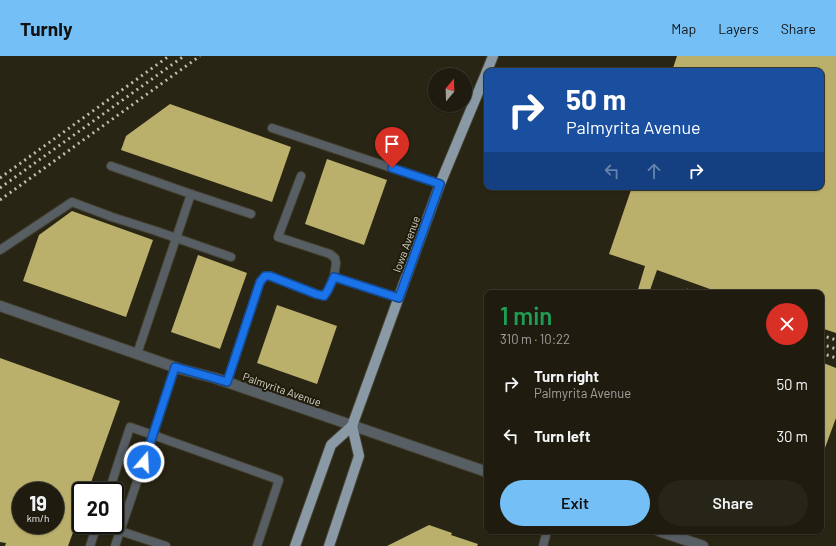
<!DOCTYPE html>
<meta charset="utf-8">
<style>
:root{--surface:#1f1c0f;--page:#272518;--text:#f1f3f6;--muted:#a1a19e;--line:#3c3a2f;--accent:#74c0f6}
body{margin:0;font-family:Barlow,sans-serif;background:var(--page);color:var(--text);height:100vh;display:flex;flex-direction:column;font-size:15px;white-space:nowrap}
*{box-sizing:border-box;margin:0}
p{font-size:13px;color:var(--muted)}
.icon{flex:none;width:22px;height:22px;fill:none;stroke:currentColor;stroke-width:2;stroke-linecap:round;stroke-linejoin:round}
.map{position:relative;flex:1;overflow:hidden}
.sheet{position:absolute;left:484px;top:234px;width:340px;height:244px;display:flex;flex-direction:column;background:var(--surface);border-radius:8px;box-shadow:0 1px 3px #0004,0 0 0 1px var(--line)}
.sheet>*{flex:none}
.top-card{position:absolute;left:484px;top:12px;width:340px;height:122px;border-radius:8px;box-shadow:0 1px 3px #0004,0 0 0 1px var(--line);background:#1a4fa0;color:#fff;overflow:hidden}
.needle{width:26px;rotate:19deg}
.buttons{position:absolute;left:428px;top:12px;display:grid;gap:8px}
.buttons a{display:grid;place-items:center;width:44px;height:44px;border-radius:50%;background:var(--surface);box-shadow:0 1px 3px #0004,0 0 0 1px var(--line);font-size:20px}
.speed{position:absolute;left:12px;top:426px;display:flex;gap:8px;font-size:20px;font-weight:700;text-align:center}
.speed>*{display:grid;place-content:center;width:52px;height:52px;border-radius:50%;background:var(--surface);box-shadow:0 1px 3px #0004,0 0 0 1px var(--line);line-height:1}
.speed small{font-size:10px;font-weight:400}
.speed .limit{border:2px solid #111;border-radius:6px;background:#fff;color:#111}
.pin{position:absolute;display:grid;place-items:center;width:34px;height:34px;color:#fff;margin:-41px -17px;border-radius:50% 50% 50% 0;rotate:-45deg;box-shadow:0 0 4px #0007}
.pin .icon{rotate:45deg}
.me{position:absolute;width:44px;margin:-22px;rotate:19deg;stroke-linejoin:round;filter:drop-shadow(0 0 3px #0008)}
.turn{display:flex;align-items:center;gap:14px;height:84px;padding:0 16px;font-size:18px}
.turn .icon{width:52px;height:52px;stroke-width:2.5}
.turn b{display:block;font-size:28px;line-height:34px}
.lanes{display:flex;align-items:center;height:38px;padding:0 16px;background:#0003;justify-content:center;gap:20px;direction:ltr}
.lanes .off{opacity:.35}
.round{display:grid;place-items:center;flex:none;width:42px;height:42px;border-radius:21px;background:var(--page)}
.head{display:flex;align-items:center;justify-content:space-between;height:68px;padding:0 16px}
h1{font-size:24px;font-weight:600;line-height:30px;color:#1e9e55}
.button{display:flex;gap:8px;margin-top:auto;padding:8px 16px}
.button a{flex:1;height:46px;border-radius:24px;background:var(--accent);color:#111;font-size:16px;font-weight:600;line-height:46px;text-align:center}
.button a+a{background:var(--page);color:var(--text)}
ul{padding:0;list-style:none}
li{display:flex;align-items:center;gap:12px;height:52px;padding:0 16px}
li div{flex:1}
li b{display:block;font-size:15px}
li em{font-style:normal}
header{display:flex;align-items:center;gap:24px;box-sizing:border-box;height:56px;padding:0 20px;background:var(--accent);color:#111}
header strong{font-size:19px}
nav{display:flex;gap:22px;margin-inline-start:auto;font-size:14px}
.map>svg:first-child{display:block}
.building{fill:#bbaf6c;fill-rule:evenodd}
.lines{fill:none;stroke-linecap:round;stroke-linejoin:round}
.service-casing{stroke:#454131;stroke-width:10}
.tertiary-casing{stroke:#454131;stroke-width:12}
.primary-casing{stroke:#454131;stroke-width:12}
.service{stroke:#575f65;stroke-width:8}
.tertiary{stroke:#575f65;stroke-width:10}
.primary{stroke:#8999a5;stroke-width:10}
.rail{stroke:#bebcb0;stroke-width:3;stroke-dasharray:2 4;stroke-linecap:butt}
.route-casing{stroke:#114b97;stroke-width:10}
.route{stroke:#1a73e8;stroke-width:7}
.labels{text-anchor:middle;dominant-baseline:central;stroke-width:4;stroke-linejoin:round;paint-order:stroke}
.street-label{font-size:11px;fill:#d8d7cc;stroke:#1f1c0b}
</style>
<header>
<strong>Turnly</strong>
<nav><a>Map</a><a>Layers</a><a>Share</a></nav>
</header>
<div class="map">
<svg width="836" height="490" viewBox="0 0 836 490">
<rect width="100%" height="100%" fill="#292514"/>
<g class="building">
<polygon points="677,0 836,0 836,277 821,272 821,237 721,237 657,214 649,237 637,237 645,210 609,198 632,131 821,131 821,15 672,15"/>
<polygon points="170,48 291,91 272,146 121,94 126,80"/>
<polygon points="327,103 387,124 364,189 305,168"/>
<polygon points="72,155 153,184 126,261 23,225 39,179"/>
<polygon points="198,199 247,217 220,293 171,276"/>
<polygon points="277,249 337,270 317,328 257,307"/>
<path d="M 0,302 L 120,345 L 88,435 L 81,435 L 81,455 L 68,490 L 5,490 L 6,487 L 0,486 ZM 21,435 L 55,435 L 55,469 L 21,469 Z"/>
<polygon points="821,306 836,312 836,362 822,400 821,400"/>
<polygon points="429,469 452,477 451,479 478,488 477,490 387,490"/>
</g>
<g class="lines">
<defs>
<g id="service">
<polyline points="272,72 440,128"/>
<polyline points="111,110 191,138 137,298"/>
<polyline points="301,120 278,181 330,198 335,202 336,207 334,221"/>
<polyline points="191,138 251,158"/>
<polyline points="0,194 72,146 112,161 156,175 231,201"/>
<polyline points="227,326 260,226 265,220 270,220 316,238 324,240 328,234 334,221 399,242"/>
<polyline points="109,435 130,371 153,379 175,311"/>
<polyline points="120,475 166,490"/>
<polyline points="90,490 97,469"/>
<polyline points="115,490 153,379 279,424 257,490"/>
<polyline points="543,490 547,475"/>
</g>
<g id="tertiary">
<polyline points="0,250 180,313 215,322 487,416"/>
<polyline points="659,475 703,490"/>
</g>
<g id="primary">
<polyline points="487,15 493,0"/>
<polyline points="295,490 331,389 352,370 440,128 487,15"/>
<polyline points="329,490 359,400 352,370"/>
</g>
</defs>
<use href="#service" class="service-casing"/>
<use href="#tertiary" class="tertiary-casing"/>
<use href="#primary" class="primary-casing"/>
<use href="#service" class="service"/>
<use href="#tertiary" class="tertiary"/>
<use href="#primary" class="primary"/>
<g class="rail">
<polyline points="0,122 169,0"/>
<polyline points="0,132 184,0"/>
<polyline points="0,144 200,0"/>
<polyline points="687,234 697,237"/>
<polyline points="821,279 836,284"/>
<polyline points="821,288 836,293"/>
<polyline points="821,297 836,302"/>
</g>
</g>
<g class="lines">
<defs>
<polyline id="route" points="144,406 175,311 214,322 227,326 260,226 265,220 270,220 316,238 324,240 328,234 334,221 399,242 440,128 392,112"/>
</defs>
<use href="#route" class="route-casing"/>
<use href="#route" class="route"/>
</g>
<g class="labels">
<g class="street-label">
<text transform="translate(406 188) rotate(-70)">Iowa Avenue</text>
<text transform="translate(282 333) rotate(19)">Palmyrita Avenue</text>
</g>
</g>
</svg>
<div class="buttons">
<a><svg class="needle" viewBox="-14 -14 28 28"><path d="M0-13l5 13h-10z" fill="#e53935"/><path d="M0 13l5-13h-10z" fill="#a1a19e"/></svg></a>
</div>
<div class="speed"><div>19<small>km/h</small></div><div class="limit">20</div></div>
<div class="pin" style="left:392px;top:112px;background:#d93025"><svg class="icon" aria-label="arrive" viewBox="0 0 24 24"><path d="M6 21V4h12l-3 4 3 4H6"/></svg></div>
<svg class="me" style="left:144px;top:406px" viewBox="-20 -20 40 40"><circle r="17" fill="#1a73e8" stroke="#fff" stroke-width="3"/><path d="M0-11L8 9 0 5-8 9z" fill="#fff"/></svg>
<div class="top-card">
<div class="turn"><svg class="icon" aria-label="right" viewBox="0 0 24 24"><path d="M7 20v-9h11M14 6l5 5-5 5"/></svg><div><b>50 m</b>Palmyrita Avenue</div></div>
<div class="lanes"><svg class="icon off" aria-label="left" viewBox="0 0 24 24"><path d="M17 20v-9H6M10 6l-5 5 5 5"/></svg><svg class="icon off" aria-label="ahead" viewBox="0 0 24 24"><path d="M12 20V5M6 11l6-6 6 6"/></svg><svg class="icon" aria-label="right" viewBox="0 0 24 24"><path d="M7 20v-9h11M14 6l5 5-5 5"/></svg></div>
</div>
<section class="sheet">
<div class="head"><div><h1>1 min</h1><p>310 m · 10:22</p></div><a class="round" style="background:#d93025;color:#fff"><svg class="icon" aria-label="close" viewBox="0 0 24 24"><path d="M6 6l12 12M18 6L6 18"/></svg></a></div>
<ul>
<li><svg class="icon" aria-label="right" viewBox="0 0 24 24"><path d="M7 20v-9h11M14 6l5 5-5 5"/></svg><div><b>Turn right</b><p>Palmyrita Avenue</p></div><em>50 m</em></li>
<li><svg class="icon" aria-label="left" viewBox="0 0 24 24"><path d="M17 20v-9H6M10 6l-5 5 5 5"/></svg><div><b>Turn left</b></div><em>30 m</em></li>
</ul>
<div class="button"><a>Exit</a><a>Share</a></div>
</section>
</div>
